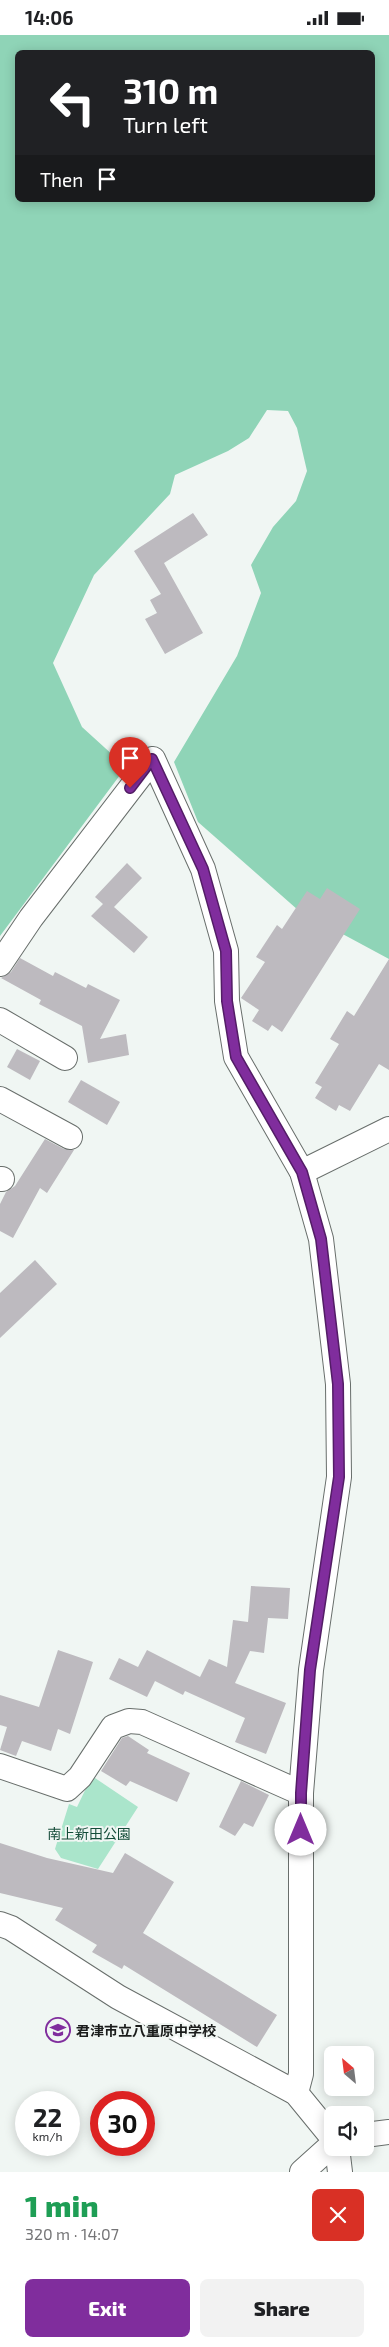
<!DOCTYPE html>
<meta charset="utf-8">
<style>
:root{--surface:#fff;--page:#f2f2f2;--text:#202124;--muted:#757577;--accent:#802d9d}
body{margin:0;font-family:"Exo 2","Noto Sans JP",sans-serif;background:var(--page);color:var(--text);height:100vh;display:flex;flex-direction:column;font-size:19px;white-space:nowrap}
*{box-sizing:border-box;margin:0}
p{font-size:16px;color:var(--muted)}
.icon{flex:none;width:28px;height:28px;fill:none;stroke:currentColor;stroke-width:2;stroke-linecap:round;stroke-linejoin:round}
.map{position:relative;height:2137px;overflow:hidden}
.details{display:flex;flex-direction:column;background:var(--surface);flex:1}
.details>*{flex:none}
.banner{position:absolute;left:15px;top:15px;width:360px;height:152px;border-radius:8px;box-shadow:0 2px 12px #0003;background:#202124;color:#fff;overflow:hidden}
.needle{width:32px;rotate:332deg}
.fabs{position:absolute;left:324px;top:2011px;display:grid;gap:10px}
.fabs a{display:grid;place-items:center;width:50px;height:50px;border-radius:8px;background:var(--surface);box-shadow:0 2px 12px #0003;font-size:25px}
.speed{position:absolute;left:15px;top:2056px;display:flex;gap:10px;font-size:25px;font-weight:700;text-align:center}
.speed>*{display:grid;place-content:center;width:65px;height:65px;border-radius:50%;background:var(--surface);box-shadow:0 2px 12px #0003;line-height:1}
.speed small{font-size:12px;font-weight:400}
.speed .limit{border:8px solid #d22;background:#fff;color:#111}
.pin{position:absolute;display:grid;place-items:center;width:42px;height:42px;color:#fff;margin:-51px -21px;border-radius:50% 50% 50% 0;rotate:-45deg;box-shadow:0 0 5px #0007}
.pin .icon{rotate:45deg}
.me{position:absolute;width:55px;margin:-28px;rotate:0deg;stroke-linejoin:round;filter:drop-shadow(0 0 4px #0008)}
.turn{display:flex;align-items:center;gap:18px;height:105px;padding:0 25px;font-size:22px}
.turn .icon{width:65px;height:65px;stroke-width:2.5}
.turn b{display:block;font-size:35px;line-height:42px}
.then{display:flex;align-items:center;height:48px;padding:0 25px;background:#0003;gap:10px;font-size:19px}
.round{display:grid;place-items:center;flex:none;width:52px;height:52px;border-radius:8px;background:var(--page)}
.head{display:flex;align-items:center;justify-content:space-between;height:85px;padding:0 25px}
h1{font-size:30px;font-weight:800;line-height:38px;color:#1e9e55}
.action{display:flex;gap:10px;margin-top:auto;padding:10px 25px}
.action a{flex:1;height:58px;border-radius:8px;background:var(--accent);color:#fff;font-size:20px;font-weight:800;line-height:58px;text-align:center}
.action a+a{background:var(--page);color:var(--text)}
.status{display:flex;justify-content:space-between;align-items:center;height:35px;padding:0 25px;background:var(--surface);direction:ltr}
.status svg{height:14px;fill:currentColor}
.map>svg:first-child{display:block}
.green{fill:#aae5cb}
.forest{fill:#8fd4b7;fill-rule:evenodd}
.building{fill:#bdbabf}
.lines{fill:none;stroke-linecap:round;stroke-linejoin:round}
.street-casing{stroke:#686e6b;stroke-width:26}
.street{stroke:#fff;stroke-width:24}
.route-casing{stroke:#531d66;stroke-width:12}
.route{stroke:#802d9d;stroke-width:9}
.labels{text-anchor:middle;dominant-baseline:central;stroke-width:4;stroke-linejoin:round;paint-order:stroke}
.park-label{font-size:14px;fill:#144c39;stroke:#f0f6f3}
.poi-label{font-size:14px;font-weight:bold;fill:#1a1c1b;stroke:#f0f6f3;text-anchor:start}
</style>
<div class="status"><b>14:06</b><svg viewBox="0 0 49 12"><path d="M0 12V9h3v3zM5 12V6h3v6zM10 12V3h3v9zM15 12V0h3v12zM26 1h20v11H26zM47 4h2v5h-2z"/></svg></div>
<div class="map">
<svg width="389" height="2137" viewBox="0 0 389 2137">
<rect width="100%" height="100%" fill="#f0f6f3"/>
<polygon class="green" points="92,1741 138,1772 98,1834 61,1823 55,1814 69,1769 77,1772"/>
<path class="forest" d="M 0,0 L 389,0 L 389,924 L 298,875 L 198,787 L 174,727 L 237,621 L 261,558 L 251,530 L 273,492 L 296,466 L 307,436 L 297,393 L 288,376 L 267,375 L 249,403 L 228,416 L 175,440 L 170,459 L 94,540 L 53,628 L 82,692 L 126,732 L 0,901 ZM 18,18 L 372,18 L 372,165 L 18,165 Z"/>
<g class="building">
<polygon points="193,478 208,500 164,528 203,598 165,619 145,584 157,578 150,565 161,559 134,516"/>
<polygon points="127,828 142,843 114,872 148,902 134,918 91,881 103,869 95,862"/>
<polygon points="327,853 360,874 282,997 272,990 268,996 252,986 259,975 241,963 265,927 256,922 277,890 282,894 307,856 320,864"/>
<polygon points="20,923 53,941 55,937 86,953 88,949 120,965 100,1004 126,999 129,1020 88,1028 82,991 39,969 41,965 1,943 11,937"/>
<polygon points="389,924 389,1035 379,1029 350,1076 339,1070 336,1076 315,1063 322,1052 315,1048 339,1009 330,1004 347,976 354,981"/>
<polygon points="17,1014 40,1026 30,1045 7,1032"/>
<polygon points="81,1045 120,1067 107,1090 68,1067"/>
<polygon points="45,1104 64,1114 74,1115 47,1158 40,1153 13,1203 0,1196 0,1169 6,1157 15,1151"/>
<polygon points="35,1225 57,1249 0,1303 0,1258"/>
<polygon points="251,1551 290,1553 288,1584 268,1583 264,1618 250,1616 235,1648 286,1668 266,1719 235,1707 245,1683 185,1656 183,1660 155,1646 147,1662 109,1644 119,1623 138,1632 147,1615 200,1642 209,1624 227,1632 233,1585 248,1587"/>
<polygon points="58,1615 93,1627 70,1699 58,1694 51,1716 22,1706 16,1721 0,1715 7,1692 0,1690 0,1660 39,1672"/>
<polygon points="128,1701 149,1715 147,1718 190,1738 177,1767 130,1746 126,1751 101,1736 122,1703"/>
<polygon points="241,1746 269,1760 253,1792 244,1788 235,1801 219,1792"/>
<polygon points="0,1808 47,1823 113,1838 125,1818 174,1847 143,1898 277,1980 257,2012 124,1930 122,1934 92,1917 97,1910 55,1885 63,1873 0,1858"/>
</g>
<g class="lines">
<defs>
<g id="street">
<polyline points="0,929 31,883 153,724 203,834 226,916 227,966 236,1022 302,1137 321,1204 338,1349 339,1442 311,1635 301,1758 301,2039 296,2058"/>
<polyline points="0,985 65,1023"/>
<polyline points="0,1064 70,1102"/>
<polyline points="302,1137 389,1094"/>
<polyline points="0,1144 2,1144"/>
<polyline points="0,1731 67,1754 80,1742 113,1692 129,1686 142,1687 301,1758"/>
<polyline points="0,1889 11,1893 118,1962 296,2058 332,2102"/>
<polyline points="365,2100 389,2097"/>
<polyline points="337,2112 340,2137"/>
<polyline points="302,2137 332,2110"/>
</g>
</defs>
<use href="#street" class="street-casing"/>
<use href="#street" class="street"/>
</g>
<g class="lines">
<defs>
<polyline id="route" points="130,753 152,724 203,834 226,916 227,966 236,1022 302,1137 321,1204 338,1349 339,1442 310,1635 301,1758 301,1795"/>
</defs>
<use href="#route" class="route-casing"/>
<use href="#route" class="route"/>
</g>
<defs>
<symbol id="school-ring" viewBox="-11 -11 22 22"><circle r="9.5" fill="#f0f6f3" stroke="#802d9d" stroke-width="1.5"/><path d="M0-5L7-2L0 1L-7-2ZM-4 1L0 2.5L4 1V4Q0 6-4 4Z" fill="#802d9d"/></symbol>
</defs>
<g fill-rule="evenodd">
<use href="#school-ring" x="44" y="1981" width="28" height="28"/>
</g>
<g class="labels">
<g class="park-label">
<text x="89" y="1798">南上新田公園</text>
</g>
<g class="poi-label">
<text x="76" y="1995">君津市立八重原中学校</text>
</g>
</g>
</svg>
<div class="fabs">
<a><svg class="needle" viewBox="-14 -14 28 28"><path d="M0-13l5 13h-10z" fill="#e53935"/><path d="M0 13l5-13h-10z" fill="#757577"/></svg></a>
<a><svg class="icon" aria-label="sound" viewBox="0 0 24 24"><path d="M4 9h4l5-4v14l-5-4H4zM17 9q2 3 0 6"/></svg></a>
</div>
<div class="speed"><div>22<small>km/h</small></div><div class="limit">30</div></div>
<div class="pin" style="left:130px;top:753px;background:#d93025"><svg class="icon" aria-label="arrive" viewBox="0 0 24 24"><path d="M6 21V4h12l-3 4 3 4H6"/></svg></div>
<svg class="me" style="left:301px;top:1795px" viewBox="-20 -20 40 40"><circle r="19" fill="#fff"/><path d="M0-13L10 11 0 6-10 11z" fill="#802d9d"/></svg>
<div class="banner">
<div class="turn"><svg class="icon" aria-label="left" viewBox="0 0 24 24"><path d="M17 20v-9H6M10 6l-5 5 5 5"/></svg><div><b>310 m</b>Turn left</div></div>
<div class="then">Then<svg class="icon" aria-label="arrive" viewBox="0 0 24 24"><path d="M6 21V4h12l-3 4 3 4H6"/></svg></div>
</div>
</div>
<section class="details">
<div class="head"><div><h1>1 min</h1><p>320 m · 14:07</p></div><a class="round" style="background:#d93025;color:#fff"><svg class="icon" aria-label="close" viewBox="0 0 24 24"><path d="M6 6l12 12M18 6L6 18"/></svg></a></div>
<div class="action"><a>Exit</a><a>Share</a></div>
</section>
